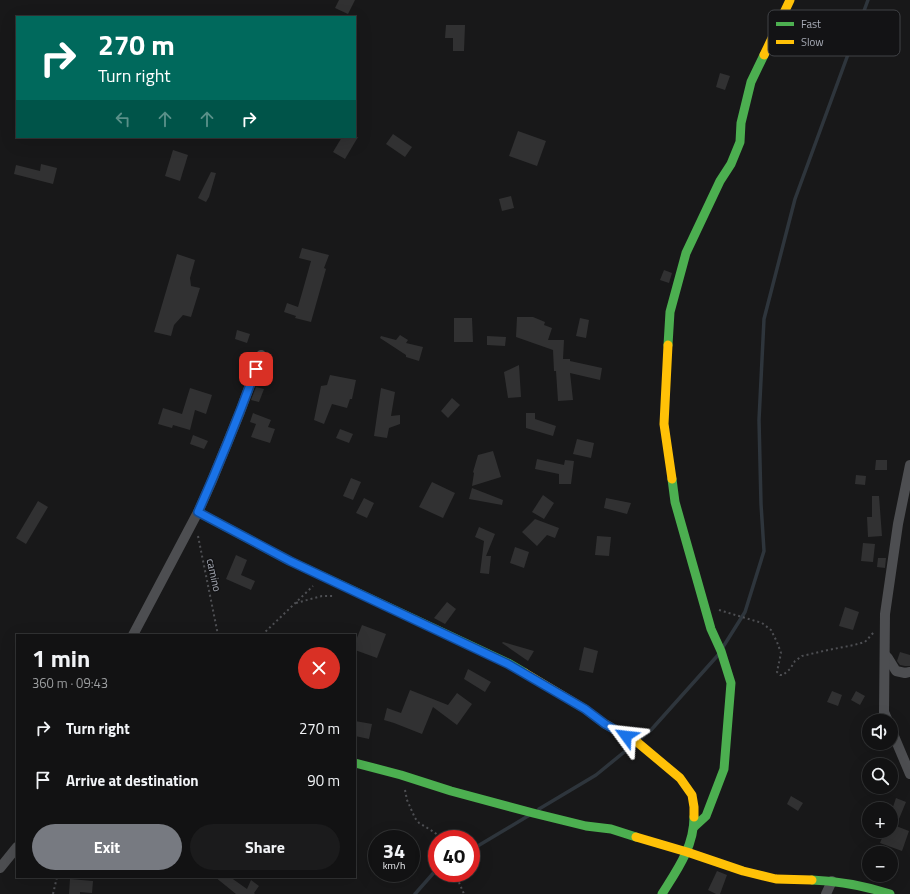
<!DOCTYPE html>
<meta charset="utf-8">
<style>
:root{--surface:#121213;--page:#1b1b1c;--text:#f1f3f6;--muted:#9c9ea0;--line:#313233;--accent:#777a81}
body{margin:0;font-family:"Titillium Web",sans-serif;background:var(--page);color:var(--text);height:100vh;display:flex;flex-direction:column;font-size:15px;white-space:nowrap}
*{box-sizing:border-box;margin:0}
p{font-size:13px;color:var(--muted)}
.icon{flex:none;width:22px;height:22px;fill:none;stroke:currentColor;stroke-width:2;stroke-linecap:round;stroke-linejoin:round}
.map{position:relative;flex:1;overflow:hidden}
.sheet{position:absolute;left:16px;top:634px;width:340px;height:244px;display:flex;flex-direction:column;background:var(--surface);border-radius:0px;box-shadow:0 4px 16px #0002,0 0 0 1px var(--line)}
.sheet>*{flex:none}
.guide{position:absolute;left:16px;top:16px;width:340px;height:122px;border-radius:0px;box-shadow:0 4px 16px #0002,0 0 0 1px var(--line);background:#00695c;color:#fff;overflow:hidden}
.controls{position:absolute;left:862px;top:714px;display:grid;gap:8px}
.controls a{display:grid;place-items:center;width:36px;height:36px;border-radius:50%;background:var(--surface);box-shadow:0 4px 16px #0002,0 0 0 1px var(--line);font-size:20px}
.speed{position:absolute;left:368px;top:830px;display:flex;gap:8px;font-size:20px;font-weight:700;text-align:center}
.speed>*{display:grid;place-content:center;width:52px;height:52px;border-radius:50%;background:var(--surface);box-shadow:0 4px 16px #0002,0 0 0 1px var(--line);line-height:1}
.speed small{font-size:10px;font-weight:400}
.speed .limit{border:6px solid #d22;background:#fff;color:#111}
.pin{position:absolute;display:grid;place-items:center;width:34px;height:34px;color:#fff;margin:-17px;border-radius:8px;box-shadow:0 2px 6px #0006}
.me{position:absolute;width:44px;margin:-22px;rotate:300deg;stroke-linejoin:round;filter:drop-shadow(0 0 3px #0008)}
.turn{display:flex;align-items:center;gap:14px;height:84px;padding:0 16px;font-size:18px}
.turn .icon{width:52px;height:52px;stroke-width:2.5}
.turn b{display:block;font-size:28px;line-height:34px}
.lanes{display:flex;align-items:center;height:38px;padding:0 16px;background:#0003;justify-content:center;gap:20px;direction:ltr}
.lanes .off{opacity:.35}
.round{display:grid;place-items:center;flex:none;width:42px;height:42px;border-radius:21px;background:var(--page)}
.headline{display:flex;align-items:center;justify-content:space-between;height:68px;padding:0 16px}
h1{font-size:24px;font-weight:700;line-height:30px}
.cta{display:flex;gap:8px;margin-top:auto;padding:8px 16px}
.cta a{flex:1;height:46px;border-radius:24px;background:var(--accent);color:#fff;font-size:16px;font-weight:700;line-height:46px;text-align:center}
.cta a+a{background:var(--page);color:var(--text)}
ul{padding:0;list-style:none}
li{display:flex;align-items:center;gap:12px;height:52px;padding:0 16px}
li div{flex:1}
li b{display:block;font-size:15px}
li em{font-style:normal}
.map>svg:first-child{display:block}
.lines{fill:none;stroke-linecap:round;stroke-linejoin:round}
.stream{stroke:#2e353c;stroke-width:3.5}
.building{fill:#313132}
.path{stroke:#4e4f53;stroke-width:2;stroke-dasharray:2 3;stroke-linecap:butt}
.street{stroke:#4d4e51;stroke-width:10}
.fast{stroke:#4caf50;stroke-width:9}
.slow{stroke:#ffc107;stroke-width:9}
.route-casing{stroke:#114b97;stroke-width:10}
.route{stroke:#1a73e8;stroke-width:7}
.labels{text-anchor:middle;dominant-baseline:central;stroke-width:3;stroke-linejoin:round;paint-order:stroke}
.street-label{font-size:11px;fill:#aaaeb9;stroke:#131315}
.key{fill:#131315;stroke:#404246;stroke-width:1}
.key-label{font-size:11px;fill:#aaaeb9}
</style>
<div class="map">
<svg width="910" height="894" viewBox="0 0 910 894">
<rect width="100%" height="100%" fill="#181819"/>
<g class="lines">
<g class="stream">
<polyline points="723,647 745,612 764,551 761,504 759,420 764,319 795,199 868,0"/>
<polyline points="639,740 651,730 719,654"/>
<polyline points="539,809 596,775 634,744"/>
<polyline points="471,850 528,816"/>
<polyline points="415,894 437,869"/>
</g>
</g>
<g class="building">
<polygon points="339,0 355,0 348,14 335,8"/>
<polygon points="446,25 465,25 464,51 453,51 453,38 445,38"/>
<polygon points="720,73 730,76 725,90 716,87"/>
<polygon points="518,131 546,141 537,166 509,156"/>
<polygon points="393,134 412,147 405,157 386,144"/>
<polygon points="342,137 358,137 345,159 333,152"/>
<polygon points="173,150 188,155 180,181 165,176"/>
<polygon points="41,164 57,168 53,184 14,174 16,165 40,171"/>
<polygon points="211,172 216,173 209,197 206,202 198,198"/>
<polygon points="511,196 514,208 502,211 499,199"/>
<polygon points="302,248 329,255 324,268 326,269 311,322 295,318 296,316 284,312 287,303 298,307 304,286 311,261 299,258"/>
<polygon points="177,254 195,260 190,278 191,286 200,288 191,317 183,315 174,325 171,336 154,332"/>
<polygon points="664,270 672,273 669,283 660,280"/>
<polygon points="517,317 533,317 545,322 544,325 552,328 548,340 564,340 563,359 570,359 570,361 602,368 600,380 570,373 573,400 558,401 556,371 554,371 553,350 516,337"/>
<polygon points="454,318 472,318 473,342 454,342"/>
<polygon points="580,318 589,320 586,338 576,336"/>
<polygon points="237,330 250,334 247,343 235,339"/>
<polygon points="400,335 408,340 406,343 423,347 419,361 406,357 406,355 380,338 381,336 396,340"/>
<polygon points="487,336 506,337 505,346 487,345"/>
<polygon points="519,365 521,397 508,398 504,372"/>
<polygon points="330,375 356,380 352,399 350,399 347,408 332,404 324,424 314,420 321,386 327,385"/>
<polygon points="256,387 264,389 259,402 251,400"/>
<polygon points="190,388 212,395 206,414 195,410 190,430 173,425 172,428 158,424 163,408 182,414"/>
<polygon points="381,388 395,392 391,416 400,415 400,424 389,428 387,438 374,436"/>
<polygon points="452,398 460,405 448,418 441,411"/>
<polygon points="253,413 271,420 268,427 275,429 270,443 251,437 256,424 250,422"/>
<polygon points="526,413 535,413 535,419 556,426 553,436 526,428"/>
<polygon points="340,429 353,434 349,443 336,438"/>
<polygon points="193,435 208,441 204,449 190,444"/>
<polygon points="577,439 594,443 591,458 573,454"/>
<polygon points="493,451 501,477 472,486 474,473 473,472 478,455"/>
<polygon points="537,459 564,465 565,460 574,461 571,484 559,484 559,474 535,469"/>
<polygon points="876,460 887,460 887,470 875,470"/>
<polygon points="856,475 866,476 865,485 855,484"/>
<polygon points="351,478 361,482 353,500 343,496"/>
<polygon points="432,482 455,493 443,518 419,507"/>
<polygon points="472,488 503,500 502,505 469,499"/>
<polygon points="543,495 554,503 544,519 532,512"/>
<polygon points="872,496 879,496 882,536 868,537 867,517 872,517"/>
<polygon points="364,498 374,503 367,518 356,513"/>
<polygon points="606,498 631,503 627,514 604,508"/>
<polygon points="38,501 48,507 26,544 16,538"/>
<polygon points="535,519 559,528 555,538 547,535 537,546 522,532"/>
<polygon points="479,527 495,534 486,556 491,556 489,574 480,573 484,541 475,537"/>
<polygon points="597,536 611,537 609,556 595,555"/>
<polygon points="863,543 875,544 873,562 861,561"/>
<polygon points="515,547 529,552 524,568 510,563"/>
<polygon points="236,555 247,560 241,575 255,581 251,590 226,579"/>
<polygon points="878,558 886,558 885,568 877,567"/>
<polygon points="447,602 456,609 445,624 434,618"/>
<polygon points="845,607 859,612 853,630 839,626"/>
<polygon points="362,625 386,634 377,658 355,650 355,643"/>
<polygon points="503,642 534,651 528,661 502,643"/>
<polygon points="584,647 598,651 593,673 579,670"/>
<polygon points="900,652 910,655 910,666 905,666 900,665 897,661"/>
<polygon points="468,669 491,682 485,692 464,679"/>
<polygon points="410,690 448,705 457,693 472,704 457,725 433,707 422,734 394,723 384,720 387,708 401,713"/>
<polygon points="832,691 842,695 838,706 827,702"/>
<polygon points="856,691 865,696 860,705 851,700"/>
<polygon points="355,721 372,724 369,739 355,736"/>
<polygon points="791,796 803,803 798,811 787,804"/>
<polygon points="896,798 906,802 896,826 909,831 902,851 880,843 885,831 891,831 891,813"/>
<polygon points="717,871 727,875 720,894 716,894 708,890"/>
<polygon points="215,877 230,877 247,889 251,880 259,886 254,893 255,894 236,894"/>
<polygon points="70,879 93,881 92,893 80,892 80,894 69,894"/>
</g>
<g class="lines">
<g class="path">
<polyline points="198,536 218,635"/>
<polyline points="296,603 322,596 333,596"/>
<polyline points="719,610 762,623 771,630 777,642 781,653 777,672 780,675 783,675 790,669 795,661 802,656 828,650 854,645 865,642 874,632"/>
<polyline points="262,635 313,586"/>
<polyline points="405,790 407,800 415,818 419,823 434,832 442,839"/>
<polyline points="455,873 464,894"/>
<polyline points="53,894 57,877"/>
</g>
<g class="street">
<polyline points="133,635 198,512 211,483 240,412 261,355"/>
<polyline points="885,655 888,658 896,671 905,673 910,672"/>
<polyline points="888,721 884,712 885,614 898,524 910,465"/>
<polyline points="891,729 910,774"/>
<polyline points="0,868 17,847"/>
<polyline points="826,894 832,881"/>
</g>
<g class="fast">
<polyline points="668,345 670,312 686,253 720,181 731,164 740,142 741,123 751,82 764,55"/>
<polyline points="672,479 675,502 711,629 721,651 731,683 724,769 706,816 694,827"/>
<polyline points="198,512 290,561 508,663 525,673"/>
<polyline points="355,763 401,775 451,791 533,813 586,826 611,829 636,837"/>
<path d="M 812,880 C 839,881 865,886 890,894"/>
<path d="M 662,894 C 677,870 694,847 694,817"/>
</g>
<g class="slow">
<polyline points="764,55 790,0"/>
<polyline points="668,345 664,424 672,479"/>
<polyline points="525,673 585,709 605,724 637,742 680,778 692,795 694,807 694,817"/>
<polyline points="636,837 687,852 743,871 776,879 812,880"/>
</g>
</g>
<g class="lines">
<defs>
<path id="route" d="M 256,369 C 238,418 219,465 198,512 L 290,561 L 508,664 L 585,709 L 605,724 L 626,736"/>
</defs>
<use href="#route" class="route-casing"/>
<use href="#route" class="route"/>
</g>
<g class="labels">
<g class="street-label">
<text transform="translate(214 575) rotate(78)">camino</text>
</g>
</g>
<rect x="768" y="10" width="132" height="46" rx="6" class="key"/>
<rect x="776" y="22" width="18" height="4" fill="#4caf50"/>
<rect x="776" y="40" width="18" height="4" fill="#ffc107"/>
<g class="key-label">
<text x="801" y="28">Fast</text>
<text x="801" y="46">Slow</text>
</g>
</svg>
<div class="controls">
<a><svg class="icon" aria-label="sound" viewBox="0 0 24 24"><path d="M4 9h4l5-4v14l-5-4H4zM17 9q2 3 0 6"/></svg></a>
<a><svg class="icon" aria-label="search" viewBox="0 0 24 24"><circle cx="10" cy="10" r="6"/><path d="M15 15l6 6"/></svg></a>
<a>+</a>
<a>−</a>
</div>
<div class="speed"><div>34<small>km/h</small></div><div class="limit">40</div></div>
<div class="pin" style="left:256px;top:369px;background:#d93025"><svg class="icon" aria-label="arrive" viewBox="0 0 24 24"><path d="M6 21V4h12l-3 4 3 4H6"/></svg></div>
<svg class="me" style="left:626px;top:736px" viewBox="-20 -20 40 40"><path d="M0-17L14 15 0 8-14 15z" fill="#1a73e8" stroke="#fff" stroke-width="4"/></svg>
<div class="guide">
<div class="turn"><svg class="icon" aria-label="right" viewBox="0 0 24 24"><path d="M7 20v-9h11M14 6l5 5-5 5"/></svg><div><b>270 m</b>Turn right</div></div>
<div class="lanes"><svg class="icon off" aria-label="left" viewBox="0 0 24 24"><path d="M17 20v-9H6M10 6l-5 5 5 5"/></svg><svg class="icon off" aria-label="ahead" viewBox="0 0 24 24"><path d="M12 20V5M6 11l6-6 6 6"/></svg><svg class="icon off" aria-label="ahead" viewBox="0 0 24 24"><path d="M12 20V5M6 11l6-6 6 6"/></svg><svg class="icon" aria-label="right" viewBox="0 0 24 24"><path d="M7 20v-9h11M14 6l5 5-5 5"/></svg></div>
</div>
<section class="sheet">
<div class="headline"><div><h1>1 min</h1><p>360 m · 09:43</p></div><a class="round" style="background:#d93025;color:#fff"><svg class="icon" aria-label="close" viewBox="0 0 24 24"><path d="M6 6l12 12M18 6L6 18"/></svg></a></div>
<ul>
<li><svg class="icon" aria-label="right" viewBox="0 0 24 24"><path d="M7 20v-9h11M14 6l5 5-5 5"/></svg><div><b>Turn right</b></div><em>270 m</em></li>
<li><svg class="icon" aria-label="arrive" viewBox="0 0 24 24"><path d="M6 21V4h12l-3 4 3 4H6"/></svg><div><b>Arrive at destination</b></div><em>90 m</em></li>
</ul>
<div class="cta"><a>Exit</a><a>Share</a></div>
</section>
</div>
